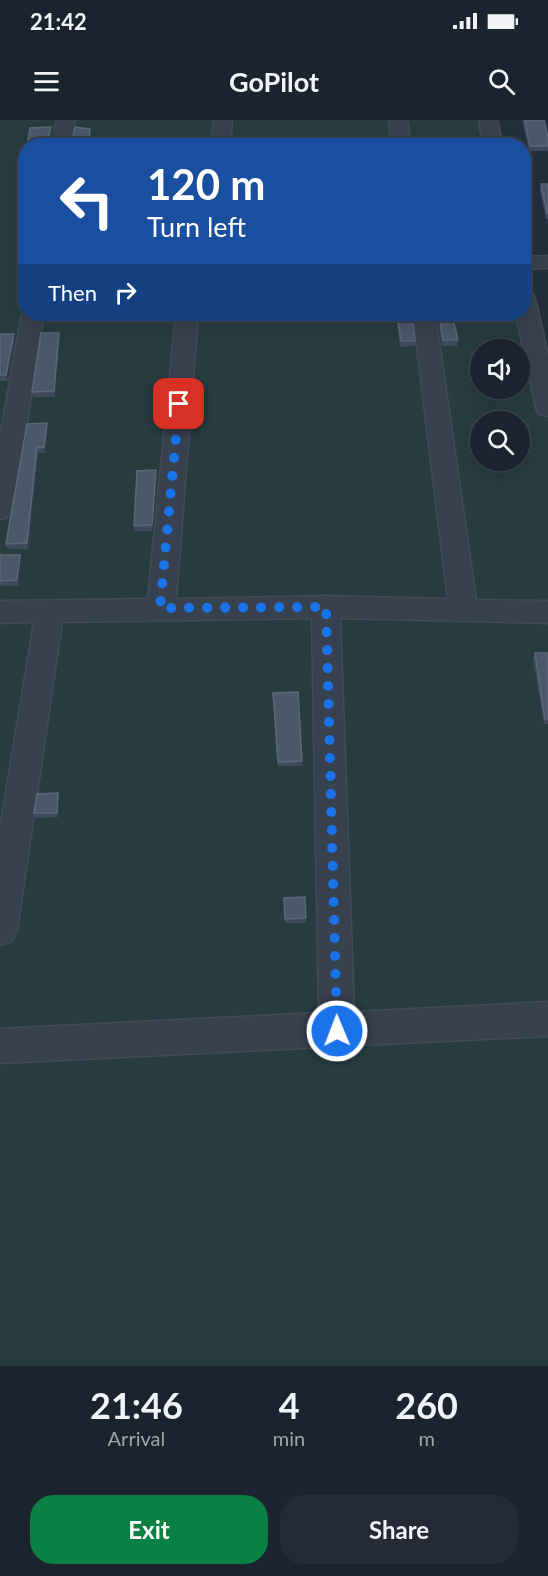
<!DOCTYPE html>
<style>
:root{--surface:#1b232e;--page:#242b36;--text:#f1f3f6;--muted:#a0a4aa;--line:#39404a;--accent:#0b8043}
body{margin:0;font-family:Lato,sans-serif;background:var(--page);color:var(--text);height:100vh;display:flex;flex-direction:column;font-size:22px;white-space:nowrap}
*{box-sizing:border-box;margin:0}
p{font-size:20px;color:var(--muted)}
.icon{flex:none;width:33px;height:33px;fill:none;stroke:currentColor;stroke-width:2;stroke-linecap:round;stroke-linejoin:round}
.map{position:relative;height:1246px;overflow:hidden}
.panel{display:flex;flex-direction:column;background:var(--surface);flex:1}
.panel>*{flex:none}
.top-card{position:absolute;left:18px;top:18px;width:513px;height:183px;border-radius:24px;box-shadow:0 6px 24px #0002,0 0 0 2px var(--line);background:#1a4fa0;color:#fff;overflow:hidden}
.tools{position:absolute;left:470px;top:219px;display:grid;gap:12px}
.tools a{display:grid;place-items:center;width:60px;height:60px;border-radius:50%;background:var(--surface);box-shadow:0 6px 24px #0002,0 0 0 2px var(--line);font-size:30px}
.pin{position:absolute;display:grid;place-items:center;width:51px;height:51px;color:#fff;margin:-26px;border-radius:12px;box-shadow:0 3px 9px #0006}
.me{position:absolute;width:66px;margin:-33px;rotate:359deg;stroke-linejoin:round;filter:drop-shadow(0 0 4px #0008)}
.turn{display:flex;align-items:center;gap:21px;height:126px;padding:0 30px;font-size:27px}
.turn .icon{width:78px;height:78px;stroke-width:2.5}
.turn b{display:block;font-size:42px;line-height:51px}
.then{display:flex;align-items:center;height:57px;padding:0 30px;background:#0003;gap:12px;font-size:22px}
.eta{display:flex;justify-content:space-evenly;align-items:center;height:102px;text-align:center}
.eta b{font-size:36px;font-weight:700;line-height:42px}
.button{display:flex;gap:12px;margin-top:auto;padding:12px 30px}
.button a{flex:1;height:69px;border-radius:24px;background:var(--accent);color:#fff;font-size:24px;font-weight:700;line-height:69px;text-align:center}
.button a+a{background:var(--page);color:var(--text)}
.status{display:flex;justify-content:space-between;align-items:center;height:42px;padding:0 30px;background:var(--surface);direction:ltr}
.status svg{height:16px;fill:currentColor}
header{display:flex;justify-content:space-between;align-items:center;height:78px;padding:0 30px;background:var(--surface);font-size:27px;font-weight:700}
.map>svg:first-child{display:block}
.green{fill:#263c3f;fill-rule:evenodd}
.lines{fill:none;stroke-linecap:round;stroke-linejoin:round}
.minor-casing{stroke:#414a57;stroke-width:3}
.minor{fill:#38414e;fill-rule:evenodd}
.wall{fill:#3f4b5c}
.shaded-wall{fill:#2f3b4b}
.building{fill:#4b5868;stroke:#5c6777;stroke-width:1.5}
.route{stroke:#1a73e8;stroke-width:10;stroke-dasharray:0 18}
</style>
<div class="status"><b>21:42</b><svg viewBox="0 0 49 12"><path d="M0 12V9h3v3zM5 12V6h3v6zM10 12V3h3v9zM15 12V0h3v12zM26 1h20v11H26zM47 4h2v5h-2z"/></svg></div>
<header><svg class="icon" aria-label="menu" viewBox="0 0 24 24"><path d="M4 6h16M4 12h16M4 18h16"/></svg>GoPilot<svg class="icon" aria-label="search" viewBox="0 0 24 24"><circle cx="10" cy="10" r="6"/><path d="M15 15l6 6"/></svg></header>
<div class="map">
<svg width="548" height="1246" viewBox="0 0 548 1246">
<rect width="100%" height="100%" fill="#242f3e"/>
<path class="green" d="M 0,0 L 490,0 L 495,25 L 26,26 L 26,194 L 524,194 L 524,178 L 548,288 L 548,1246 L 0,1246 ZM 480,230 L 519,230 L 519,268 L 480,268 ZM 480,302 L 519,302 L 519,340 L 480,340 Z"/>
<g class="lines">
<defs>
<g id="minor">
<polygon points="57,0 75,0 71,26 51,26"/>
<polygon points="214,0 232,0 230,26 210,26"/>
<polygon points="389,0 407,0 411,26 391,26"/>
<polygon points="479,0 497,0 503,26 483,26"/>
<polygon points="548,136 548,148 524,149 524,137"/>
<polygon points="524,171 532,173 535,178 548,235 548,296 539,294 536,288 516,194 524,194"/>
<polygon points="26,189 26,194 44,194 13,390 9,397 0,399 0,317 22,194"/>
<polygon points="176,194 198,194 176,479 326,476 448,479 413,194 435,194 476,480 548,481 548,503 340,498 354,892 548,882 548,916 0,943 0,909 319,893 312,498 62,502 17,810 12,821 0,825 0,709 34,502 0,503 0,481 148,479"/>
</g>
</defs>
<use href="#minor" class="minor-casing"/>
<use href="#minor" class="minor"/>
</g>
<g class="wall">
<polygon points="522,0 544,0 548,18 548,31 529,31"/>
<polygon points="26,34 26,112 18,112 17,106 20,82 18,76"/>
<polygon points="541,64 548,64 548,99 546,99 540,70"/>
<polygon points="48,194 71,194 71,199 49,200"/>
<polygon points="397,194 415,221 415,226 400,227 396,198"/>
<polygon points="438,194 452,194 458,220 457,226 442,226 438,197"/>
<polygon points="0,214 15,220 8,261 0,261"/>
<polygon points="60,219 55,277 34,277 32,272"/>
<polygon points="27,304 48,309 45,333 38,333 29,429 7,429 6,424"/>
<polygon points="156,350 157,356 152,411 135,411 134,406"/>
<polygon points="0,435 22,440 19,466 0,466"/>
<polygon points="535,533 548,533 548,604 544,604 533,539"/>
<polygon points="273,573 302,641 302,646 278,646"/>
<polygon points="60,678 58,697 36,698 34,693"/>
<polygon points="284,778 306,798 306,803 285,803"/>
</g>
<g class="shaded-wall">
<polygon points="51,7 52,13 49,26 48,20"/>
<polygon points="59,213 60,219 55,277 54,271"/>
<polygon points="14,214 15,220 8,261 6,255"/>
<polygon points="47,303 48,309 45,333 44,327"/>
<polygon points="37,328 38,333 29,429 27,423"/>
<polygon points="156,350 157,356 152,411 152,405"/>
<polygon points="20,435 22,440 19,466 17,460"/>
<polygon points="58,673 60,678 58,697 57,693"/>
</g>
<g class="building">
<polygon points="525,0 544,0 548,18 548,26 530,26"/>
<polygon points="51,7 48,20 50,23 72,22 75,7 90,9 89,26 27,26 30,8"/>
<polygon points="26,34 26,106 17,106 21,76 18,76"/>
<polygon points="541,64 548,64 548,93 547,93"/>
<polygon points="397,194 412,194 415,221 401,221"/>
<polygon points="439,194 452,194 458,220 443,220"/>
<polygon points="41,213 59,213 54,271 32,272"/>
<polygon points="0,214 14,214 6,255 0,255"/>
<polygon points="47,303 44,327 37,328 27,423 6,424 27,304"/>
<polygon points="156,350 152,405 134,406 137,351"/>
<polygon points="0,435 20,435 17,460 0,461"/>
<polygon points="535,533 548,533 548,599 545,599"/>
<polygon points="298,572 302,641 278,642 273,573"/>
<polygon points="58,673 57,693 34,693 37,674"/>
<polygon points="305,777 306,798 285,799 284,778"/>
</g>
<g class="lines">
<polyline class="route" points="179,284 160,488 326,487 337,911"/>
</g>
</svg>
<div class="tools">
<a><svg class="icon" aria-label="sound" viewBox="0 0 24 24"><path d="M4 9h4l5-4v14l-5-4H4zM17 9q2 3 0 6"/></svg></a>
<a><svg class="icon" aria-label="search" viewBox="0 0 24 24"><circle cx="10" cy="10" r="6"/><path d="M15 15l6 6"/></svg></a>
</div>
<div class="pin" style="left:179px;top:284px;background:#d93025"><svg class="icon" aria-label="arrive" viewBox="0 0 24 24"><path d="M6 21V4h12l-3 4 3 4H6"/></svg></div>
<svg class="me" style="left:337px;top:911px" viewBox="-20 -20 40 40"><circle r="17" fill="#1a73e8" stroke="#fff" stroke-width="3"/><path d="M0-11L8 9 0 5-8 9z" fill="#fff"/></svg>
<div class="top-card">
<div class="turn"><svg class="icon" aria-label="left" viewBox="0 0 24 24"><path d="M17 20v-9H6M10 6l-5 5 5 5"/></svg><div><b>120 m</b>Turn left</div></div>
<div class="then">Then<svg class="icon" aria-label="right" viewBox="0 0 24 24"><path d="M7 20v-9h11M14 6l5 5-5 5"/></svg></div>
</div>
</div>
<section class="panel">
<div class="eta">
<div><b>21:46</b><p>Arrival</p></div>
<div><b>4</b><p>min</p></div>
<div><b>260</b><p>m</p></div>
</div>
<div class="button"><a>Exit</a><a>Share</a></div>
</section>
